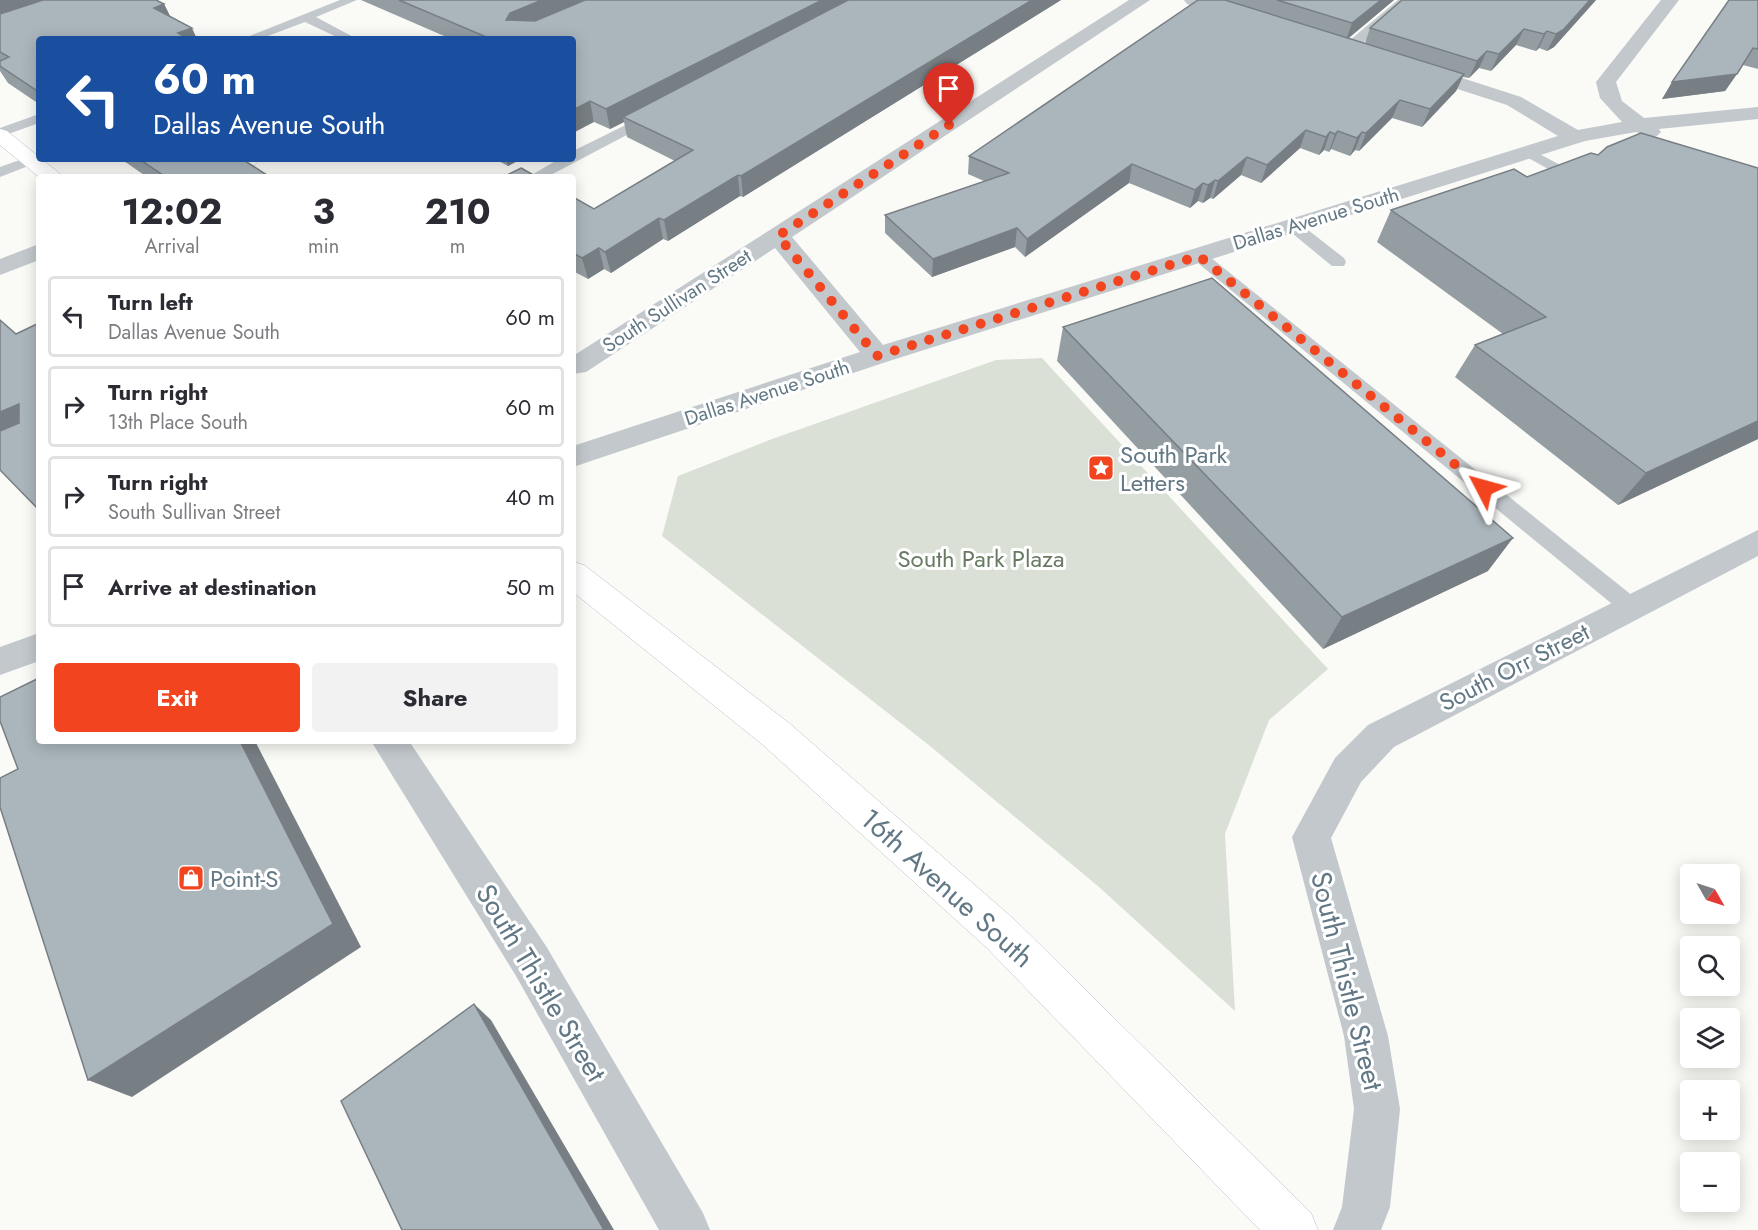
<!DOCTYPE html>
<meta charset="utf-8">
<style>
:root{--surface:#fff;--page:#f2f2f3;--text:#2b2b33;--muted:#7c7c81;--line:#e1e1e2;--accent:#f2451f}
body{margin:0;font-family:Jost,sans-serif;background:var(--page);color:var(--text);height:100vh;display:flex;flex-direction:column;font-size:22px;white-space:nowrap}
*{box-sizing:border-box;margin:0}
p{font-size:20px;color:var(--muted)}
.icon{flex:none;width:33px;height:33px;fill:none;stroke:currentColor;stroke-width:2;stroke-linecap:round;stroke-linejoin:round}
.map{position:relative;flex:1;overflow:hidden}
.sheet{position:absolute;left:36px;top:174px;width:540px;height:570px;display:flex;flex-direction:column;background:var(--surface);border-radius:6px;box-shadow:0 3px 15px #0003}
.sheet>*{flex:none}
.hud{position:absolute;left:36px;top:36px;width:540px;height:126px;border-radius:6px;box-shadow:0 3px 15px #0003;background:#1a4fa0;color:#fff;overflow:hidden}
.needle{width:39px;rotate:129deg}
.buttons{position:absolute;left:1680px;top:864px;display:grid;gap:12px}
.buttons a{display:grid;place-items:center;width:60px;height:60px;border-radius:6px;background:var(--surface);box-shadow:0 3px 15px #0003;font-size:30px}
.pin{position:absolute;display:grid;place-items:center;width:51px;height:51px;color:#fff;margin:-62px -26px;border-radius:50% 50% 50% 0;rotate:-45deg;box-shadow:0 0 6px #0007}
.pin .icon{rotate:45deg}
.me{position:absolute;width:66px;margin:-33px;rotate:309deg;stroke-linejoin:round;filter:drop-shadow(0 0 4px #0008)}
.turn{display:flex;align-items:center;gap:21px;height:126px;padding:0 18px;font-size:27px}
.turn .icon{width:78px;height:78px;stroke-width:2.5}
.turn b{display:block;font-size:42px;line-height:51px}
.eta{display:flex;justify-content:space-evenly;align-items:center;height:102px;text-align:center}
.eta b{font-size:36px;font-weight:700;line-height:42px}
.button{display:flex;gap:12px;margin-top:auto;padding:12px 18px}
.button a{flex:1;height:69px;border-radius:6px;background:var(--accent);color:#fff;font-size:24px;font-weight:700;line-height:69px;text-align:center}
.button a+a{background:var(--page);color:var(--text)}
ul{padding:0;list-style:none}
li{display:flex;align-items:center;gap:18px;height:81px;margin:0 12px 9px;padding:0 6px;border:3px solid var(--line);border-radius:6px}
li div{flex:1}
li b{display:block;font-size:22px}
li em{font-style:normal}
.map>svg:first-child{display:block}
.green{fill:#dae0d6}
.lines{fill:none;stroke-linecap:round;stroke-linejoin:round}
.secondary-casing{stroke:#b7bec3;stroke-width:1}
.lane{fill:#c2c8cc;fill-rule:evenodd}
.street{fill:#c2c8cc;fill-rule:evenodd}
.secondary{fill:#fff;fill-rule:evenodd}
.wall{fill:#939da2}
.shaded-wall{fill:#787f84}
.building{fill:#abb6bc;stroke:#787f84;stroke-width:1.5}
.route{stroke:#f2451f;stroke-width:10;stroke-dasharray:0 18}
.labels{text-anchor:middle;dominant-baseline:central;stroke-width:6;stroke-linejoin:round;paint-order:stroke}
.far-street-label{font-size:20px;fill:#627885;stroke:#fff}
.poi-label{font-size:24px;fill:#627885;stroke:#fff;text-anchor:start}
.park-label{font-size:24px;fill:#687b62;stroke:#fff}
.street-label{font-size:24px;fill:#627885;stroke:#fff}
.near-street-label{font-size:28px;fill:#627885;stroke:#fff}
</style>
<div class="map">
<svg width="1758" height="1230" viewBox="0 0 1758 1230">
<rect width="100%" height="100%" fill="#fafaf7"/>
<polygon class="green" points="1042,358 1328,669 1269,720 1225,834 1235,1011 1099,887 930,746 662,536 678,476 772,439 996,360"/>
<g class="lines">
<defs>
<g id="secondary">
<polygon points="0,129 7,131 64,177 39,177 0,145"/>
<path d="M 231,159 L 260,159 C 247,177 217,177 197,177 L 200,172 Z"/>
<polygon points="573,562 584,565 789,723 1015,920 1311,1213 1318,1230 1260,1230 987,948 763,745 573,592"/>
</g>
</defs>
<use href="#secondary" class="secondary-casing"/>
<g class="lane">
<polygon points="340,0 357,0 316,17 357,39 341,39 305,22 260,39 242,39"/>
<polygon points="1398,0 1411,0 1354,51 1344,51 1344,45"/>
<polygon points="652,112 657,113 657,119 547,177 528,177 559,159 573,159 573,151"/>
<polygon points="39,114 39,123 0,137 0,128"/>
<polygon points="1530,149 1583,177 1586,180 1578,185 1573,183 1525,156 1523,153"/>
<polygon points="31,156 36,157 38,160 36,163 0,177 0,167"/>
<polygon points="1293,221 1299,223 1344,258 1346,262 1344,266 1332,266 1287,229 1285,226"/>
<polygon points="1199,251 1205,253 1639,601 1642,607 1639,613 1631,616 1623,613 1193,259 1191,256"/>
</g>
<g class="street">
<polygon points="1129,0 1150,0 792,237 883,345 1558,136 1507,105 1411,74 1408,70 1411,66 1425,66 1521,97 1578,130 1622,122 1600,98 1596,82 1661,0 1679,0 1616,82 1622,101 1644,118 1758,107 1758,119 1659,129 1661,132 1657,136 1650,138 1636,132 1585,141 886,362 573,467 573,446 860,352 775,248 586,372 573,374 573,356"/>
<polygon points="1184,0 1212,0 1246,10 1249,14 1240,19 1187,4"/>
<polygon points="39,244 39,260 0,275 0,259"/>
<polygon points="1758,530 1758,556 1394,747 1361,782 1331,838 1388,1036 1400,1109 1390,1207 1381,1230 1333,1230 1342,1207 1354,1109 1344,1036 1292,837 1335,758 1368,725"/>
<polygon points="39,633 39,661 0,675 0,647"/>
<polygon points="371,741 409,741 546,946 703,1213 710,1230 659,1230 516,976"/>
</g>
<use href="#secondary" class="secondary"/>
</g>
<g class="wall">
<polygon points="0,0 164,4 170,16 39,39 39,104 8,83 0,71"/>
<polygon points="361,0 1061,0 743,197 740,196 668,241 663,239 611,273 604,269 588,279 573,271 573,197 594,209 675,161 627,137 624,122 610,129 594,122 573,39 451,39"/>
<polygon points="1198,0 1394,0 1349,38 1365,43 1370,28 1596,0 1554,47 1547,51 1539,48 1536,51 1516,45 1491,71 1479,68 1469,78 1463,77 1456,91 1422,127 1392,118 1359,151 1355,150 1350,156 1331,149 1329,152 1324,150 1319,155 1300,148 1261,183 1241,175 1213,199 1210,198 1203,203 1198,201 1190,208 1129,183 1025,257 1015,247 932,277 885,233 885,215 984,181 968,174 969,156"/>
<polygon points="1758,0 1758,69 1743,65 1725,91 1662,99"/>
<polygon points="1598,155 1758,168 1758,439 1618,505 1455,377 1475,345 1503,334 1377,242 1391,210 1527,177"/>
<polygon points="121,159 242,159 270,177 147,177"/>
<polygon points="495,159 521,159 508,166"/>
<polygon points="1063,327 1488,571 1323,649 1057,361"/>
</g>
<g class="shaded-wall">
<polygon points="0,0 63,0 0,21"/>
<polygon points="542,0 592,0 515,33 506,20 510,13"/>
<polygon points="822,0 860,0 623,117 624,122 610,129 606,109"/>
<polygon points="1032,0 1061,0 743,197 741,176"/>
<polygon points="1381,0 1394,0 1346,40 1352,23"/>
<polygon points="1590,0 1596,0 1554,47 1547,51 1556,34"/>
<polygon points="164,4 174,24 154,8"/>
<polygon points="192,28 197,39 181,39 178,33"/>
<polygon points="1524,29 1516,45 1491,71 1499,54"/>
<polygon points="1547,31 1539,48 1536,51 1544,34"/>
<polygon points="1487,51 1479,68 1469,78 1477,61"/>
<polygon points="1464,74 1456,91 1422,127 1430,109"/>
<polygon points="1737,74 1725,91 1662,99 1672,82"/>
<polygon points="1400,100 1392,118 1359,151 1366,133"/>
<polygon points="590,101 594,122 573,133 573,110"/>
<polygon points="1306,130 1300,148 1261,183 1267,165"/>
<polygon points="1338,131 1331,149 1329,152 1335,134"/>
<polygon points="1330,132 1324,150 1319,155 1326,137"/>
<polygon points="1362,132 1355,150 1350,156 1357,138"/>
<polygon points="1247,157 1241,175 1213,199 1218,181"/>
<polygon points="506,159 521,159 508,166"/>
<polygon points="1132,164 1129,183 1025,257 1027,239"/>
<polygon points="738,175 740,196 668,241 664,220"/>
<polygon points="1215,180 1210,198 1203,203 1208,185"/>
<polygon points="1203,183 1198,201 1190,208 1195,190"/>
<polygon points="659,218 663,239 611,273 605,252"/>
<polygon points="1017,228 1015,247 932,277 933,259"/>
<polygon points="599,248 604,269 588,279 582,258"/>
<polygon points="19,404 39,426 0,446 0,412"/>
<polygon points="1758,421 1758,439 1618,505 1646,473"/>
<polygon points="1513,538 1488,571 1323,649 1342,617"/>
<polygon points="240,741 255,741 361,947 132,1097 88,1080"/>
<polygon points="474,1004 491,1020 614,1230 604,1230"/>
</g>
<g class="building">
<polygon points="43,0 156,0 164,4 154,8 192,28 178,33 188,39 39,39 39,92 0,66 0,61 9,57 0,52 0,14"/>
<polygon points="399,0 542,0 510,13 506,20 535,21 585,0 822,0 606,109 590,101 573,110 573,39 491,39"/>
<polygon points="848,0 1032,0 741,176 738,175 664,220 659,218 605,252 599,248 582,258 573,253 573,197 594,209 693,150 623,117"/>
<polygon points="1198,0 1225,0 1464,74 1430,109 1400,100 1366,133 1362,132 1357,138 1338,131 1335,134 1330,132 1326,137 1306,130 1267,165 1247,157 1218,181 1215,180 1208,185 1203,183 1195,190 1132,164 1027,239 1017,228 933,259 885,215 1009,173 969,156"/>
<polygon points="1277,0 1381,0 1352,23"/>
<polygon points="1402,0 1590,0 1563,30 1556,34 1547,31 1544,34 1524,29 1499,54 1487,51 1477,61 1370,28"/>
<polygon points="1729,0 1758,0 1758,49 1753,48 1737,74 1672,82"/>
<polygon points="1641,133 1758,168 1758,421 1646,473 1475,345 1546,317 1391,210 1514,169 1527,177 1591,153 1598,155 1607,147"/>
<polygon points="139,159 242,159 270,177 166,177"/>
<polygon points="521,168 537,177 503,177"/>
<polygon points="1212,278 1513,538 1342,617 1063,327"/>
<polygon points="0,320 16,334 39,323 39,510 0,470 0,431 19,423 19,404 0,412"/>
<polygon points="39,678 39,741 240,741 333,924 88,1080 0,807 0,778 18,769 0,721 0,697"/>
<polygon points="474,1004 604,1230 402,1230 341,1101"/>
</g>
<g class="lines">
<polyline class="route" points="949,125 778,236 877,356 1199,256 1484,488"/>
</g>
<defs>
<symbol id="sight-square" viewBox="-11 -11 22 22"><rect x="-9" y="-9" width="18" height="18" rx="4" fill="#f2451f" stroke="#fff"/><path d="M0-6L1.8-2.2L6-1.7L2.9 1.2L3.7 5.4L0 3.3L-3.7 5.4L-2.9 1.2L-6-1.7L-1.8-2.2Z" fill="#fff"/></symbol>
<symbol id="shop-square" viewBox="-11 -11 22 22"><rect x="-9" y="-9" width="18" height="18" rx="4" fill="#f2451f" stroke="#fff"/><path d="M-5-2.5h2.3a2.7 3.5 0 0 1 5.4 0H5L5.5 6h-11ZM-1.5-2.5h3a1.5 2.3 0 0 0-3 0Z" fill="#fff"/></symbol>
</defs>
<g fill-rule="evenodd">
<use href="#sight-square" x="1086" y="453" width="30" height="30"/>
<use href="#shop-square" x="176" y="863" width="30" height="30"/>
</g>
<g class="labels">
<g class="far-street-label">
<text transform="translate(1316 219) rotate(-17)">Dallas Avenue South</text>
<text transform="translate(677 301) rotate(-33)">South Sullivan Street</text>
<text transform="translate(767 393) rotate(-18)">Dallas Avenue South</text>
</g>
<g class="poi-label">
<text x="1120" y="454">South Park<tspan x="1120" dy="28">Letters</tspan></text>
<text x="210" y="878">Point-S</text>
</g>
<g class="park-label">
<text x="981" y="558">South Park Plaza</text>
</g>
<g class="street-label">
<text transform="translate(1514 667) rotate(-27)">South Orr Street</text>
</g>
<g class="near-street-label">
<text transform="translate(947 888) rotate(42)">16th Avenue South</text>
<text transform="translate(1347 981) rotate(76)">South Thistle Street</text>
<text transform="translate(541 983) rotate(59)">South Thistle Street</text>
</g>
</g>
</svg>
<div class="buttons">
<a><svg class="needle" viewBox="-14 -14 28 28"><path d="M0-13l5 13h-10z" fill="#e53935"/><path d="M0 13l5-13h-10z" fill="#7c7c81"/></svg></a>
<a><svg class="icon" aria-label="search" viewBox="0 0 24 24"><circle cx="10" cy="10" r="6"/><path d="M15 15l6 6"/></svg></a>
<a><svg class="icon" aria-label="layers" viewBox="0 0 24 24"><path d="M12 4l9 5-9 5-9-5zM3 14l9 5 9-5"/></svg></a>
<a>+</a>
<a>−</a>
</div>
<div class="pin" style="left:949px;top:125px;background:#d93025"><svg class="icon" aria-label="arrive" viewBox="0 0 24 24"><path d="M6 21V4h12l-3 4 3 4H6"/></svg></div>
<svg class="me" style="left:1484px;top:488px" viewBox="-20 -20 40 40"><path d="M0-17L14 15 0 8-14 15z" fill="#f2451f" stroke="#fff" stroke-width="4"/></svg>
<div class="hud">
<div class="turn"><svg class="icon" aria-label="left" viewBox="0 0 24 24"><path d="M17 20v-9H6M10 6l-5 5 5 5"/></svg><div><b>60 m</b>Dallas Avenue South</div></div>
</div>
<section class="sheet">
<div class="eta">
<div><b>12:02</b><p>Arrival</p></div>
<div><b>3</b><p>min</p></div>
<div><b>210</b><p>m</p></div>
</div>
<ul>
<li><svg class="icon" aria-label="left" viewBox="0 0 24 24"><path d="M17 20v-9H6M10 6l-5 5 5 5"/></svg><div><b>Turn left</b><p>Dallas Avenue South</p></div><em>60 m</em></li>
<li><svg class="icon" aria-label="right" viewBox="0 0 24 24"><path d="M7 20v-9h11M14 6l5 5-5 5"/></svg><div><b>Turn right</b><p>13th Place South</p></div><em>60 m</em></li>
<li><svg class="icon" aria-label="right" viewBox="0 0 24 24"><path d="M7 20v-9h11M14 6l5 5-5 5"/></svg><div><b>Turn right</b><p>South Sullivan Street</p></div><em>40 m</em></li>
<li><svg class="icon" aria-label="arrive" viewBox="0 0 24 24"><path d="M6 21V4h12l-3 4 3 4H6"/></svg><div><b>Arrive at destination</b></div><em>50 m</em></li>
</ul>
<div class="button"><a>Exit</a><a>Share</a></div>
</section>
</div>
